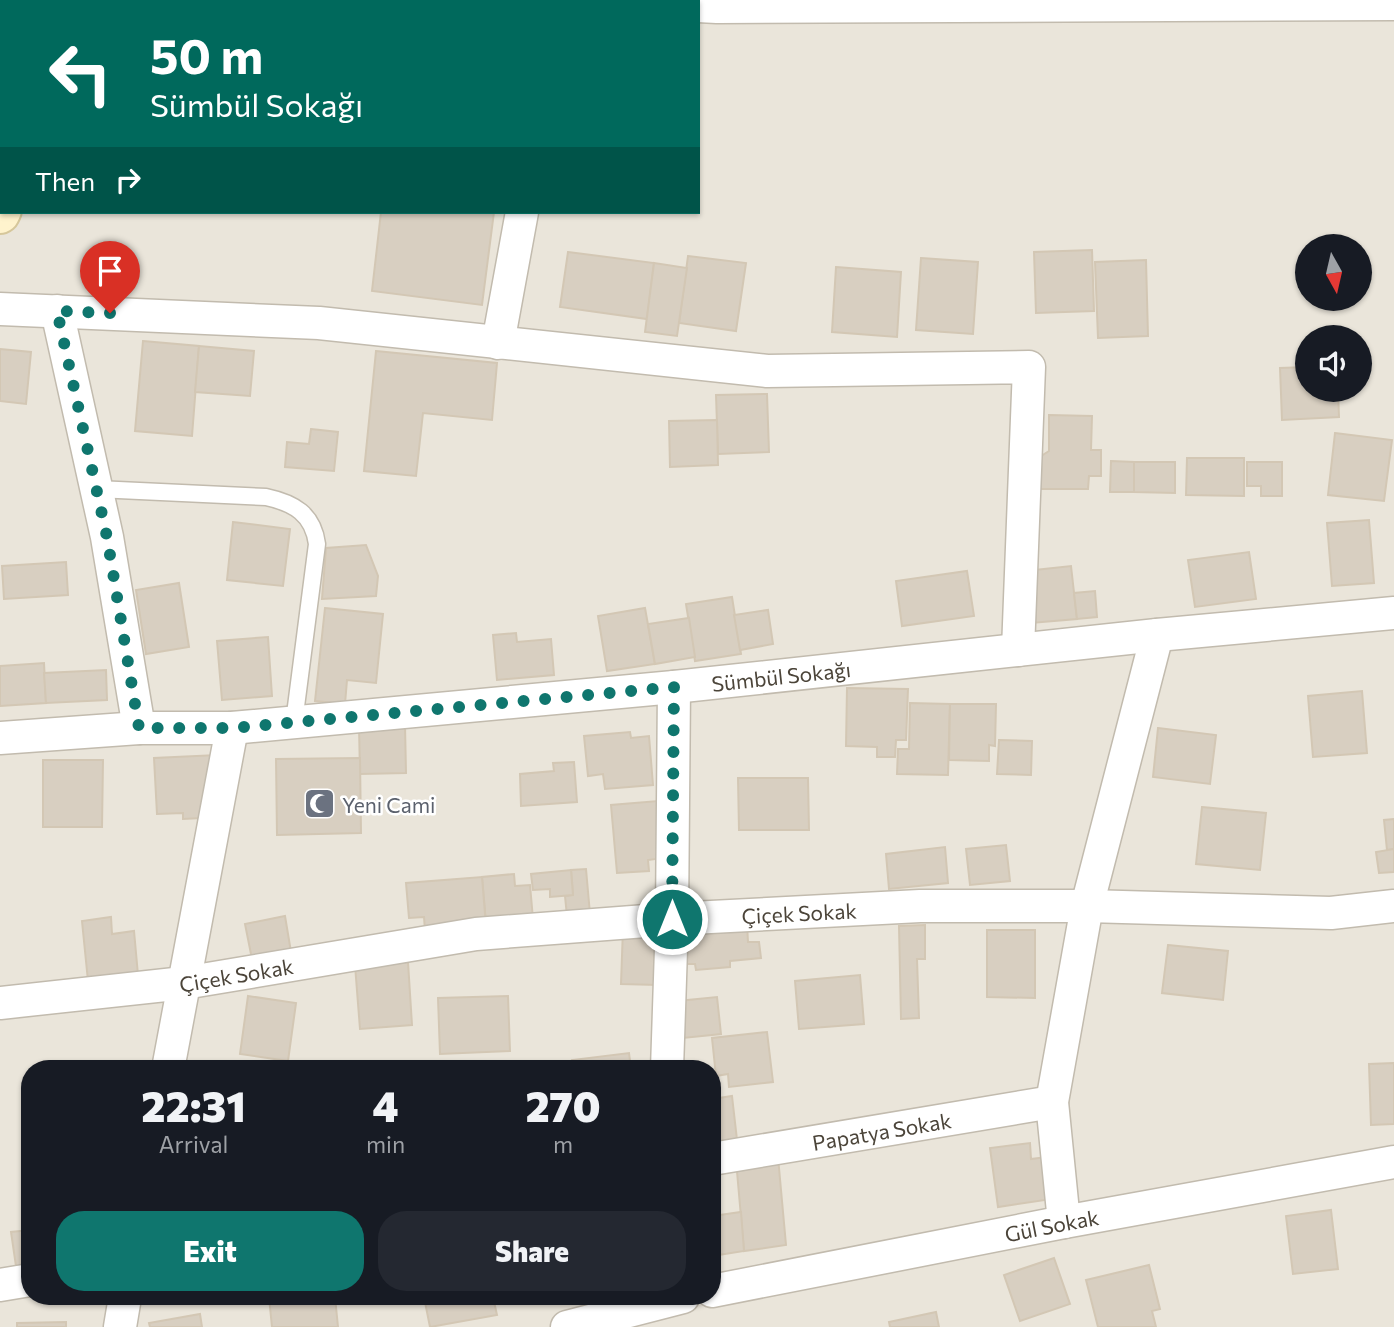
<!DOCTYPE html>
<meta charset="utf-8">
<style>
:root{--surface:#171b24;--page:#242831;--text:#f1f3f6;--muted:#9ea1a6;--accent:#0f766e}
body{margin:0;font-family:Commissioner,sans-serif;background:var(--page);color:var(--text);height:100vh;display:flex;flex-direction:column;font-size:26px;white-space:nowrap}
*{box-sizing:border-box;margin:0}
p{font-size:23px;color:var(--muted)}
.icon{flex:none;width:38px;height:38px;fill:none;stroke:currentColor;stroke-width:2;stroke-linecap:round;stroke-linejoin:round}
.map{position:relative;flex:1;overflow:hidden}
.drawer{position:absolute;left:21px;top:1060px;width:700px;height:245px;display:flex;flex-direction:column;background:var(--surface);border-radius:28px;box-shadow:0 2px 5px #0004}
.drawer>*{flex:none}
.top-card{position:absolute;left:0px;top:0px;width:700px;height:214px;box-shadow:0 2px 5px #0004;background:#00695c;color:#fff;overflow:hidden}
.needle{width:46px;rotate:172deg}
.tools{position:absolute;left:1295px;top:234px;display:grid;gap:14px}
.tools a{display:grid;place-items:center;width:77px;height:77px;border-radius:50%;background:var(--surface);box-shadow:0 2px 5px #0004;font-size:35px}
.pin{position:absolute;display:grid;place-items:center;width:60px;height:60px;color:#fff;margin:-72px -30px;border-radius:50% 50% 50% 0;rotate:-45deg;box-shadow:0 0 7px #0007}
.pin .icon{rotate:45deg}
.me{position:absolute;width:77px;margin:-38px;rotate:0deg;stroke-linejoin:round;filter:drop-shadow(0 0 5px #0008)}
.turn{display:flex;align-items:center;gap:24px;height:147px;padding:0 35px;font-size:32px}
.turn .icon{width:91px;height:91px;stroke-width:2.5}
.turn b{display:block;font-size:49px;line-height:60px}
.then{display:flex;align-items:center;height:66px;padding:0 35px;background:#0003;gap:14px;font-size:26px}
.eta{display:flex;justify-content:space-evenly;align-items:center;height:119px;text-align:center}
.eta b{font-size:42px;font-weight:800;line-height:49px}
.cta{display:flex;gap:14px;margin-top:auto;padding:14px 35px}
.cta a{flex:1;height:80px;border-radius:28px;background:var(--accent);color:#fff;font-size:28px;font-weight:800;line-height:80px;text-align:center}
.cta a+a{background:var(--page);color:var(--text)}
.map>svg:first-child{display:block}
.residential{fill:#eae5da;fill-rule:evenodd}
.building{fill:#d8cfc1;stroke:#d3c7b4;stroke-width:2}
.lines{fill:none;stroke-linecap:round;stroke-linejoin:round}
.service-casing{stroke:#c2bbae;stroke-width:19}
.minor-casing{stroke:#c2bbae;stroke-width:35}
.secondary-casing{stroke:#d6c79b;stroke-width:42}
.service{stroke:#fff;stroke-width:16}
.minor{stroke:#fff;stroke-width:32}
.secondary{stroke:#fff3cd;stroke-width:38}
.route{stroke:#0f766e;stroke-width:12;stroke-dasharray:0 21.6}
.labels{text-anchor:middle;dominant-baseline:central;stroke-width:5;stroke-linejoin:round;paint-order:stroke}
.street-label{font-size:21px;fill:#4b4439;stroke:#fff}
.worship-label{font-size:21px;fill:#5b616d;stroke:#fff;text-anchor:start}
</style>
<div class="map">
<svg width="1394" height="1327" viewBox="0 0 1394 1327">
<rect width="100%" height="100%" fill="#f6f3ec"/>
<path class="residential" d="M 0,0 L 1394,0 L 1394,1327 L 0,1327 ZM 2,2 L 698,2 L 698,212 L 2,212 ZM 1307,247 L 1360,247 L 1360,299 L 1307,299 ZM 1307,338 L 1360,338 L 1360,390 L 1307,390 ZM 30,1069 L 712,1069 L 712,1297 L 30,1297 Z"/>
<g class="building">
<polygon points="381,212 494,212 482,305 372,291"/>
<polygon points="1092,250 1094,311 1036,313 1034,252"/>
<polygon points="568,252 654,263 647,319 560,307"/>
<polygon points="688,256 746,263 736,331 679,323"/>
<polygon points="921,258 978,262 973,334 916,330"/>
<polygon points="1146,260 1148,336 1098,338 1095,262"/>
<polygon points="654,263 687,268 677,336 645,332"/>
<polygon points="836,267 901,272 897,337 832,332"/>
<polygon points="143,341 199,346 192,436 135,431"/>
<polygon points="199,346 254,351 250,396 195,392"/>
<polygon points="0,349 31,352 26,404 0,401"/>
<polygon points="376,351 497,363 492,420 423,413 416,476 364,471"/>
<polygon points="1307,367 1307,390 1338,390 1339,417 1282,420 1280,368"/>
<polygon points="767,394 769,452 718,454 716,395"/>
<polygon points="1049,415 1092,416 1091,450 1101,450 1101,476 1089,476 1088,489 1027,489 1027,465 1049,451"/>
<polygon points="717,420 718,465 670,467 669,421"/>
<polygon points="311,429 338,432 334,471 285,467 287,442 309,444"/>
<polygon points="1335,433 1392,440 1384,501 1328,495"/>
<polygon points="1187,458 1244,458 1244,496 1186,495"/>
<polygon points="1111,461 1134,462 1134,492 1110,492"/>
<polygon points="1134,462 1175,462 1175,493 1134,492"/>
<polygon points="1247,462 1282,462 1282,496 1261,496 1261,486 1247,486"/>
<polygon points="1369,520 1374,583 1332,586 1327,523"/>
<polygon points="233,522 290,529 283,586 227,580"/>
<polygon points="366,545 378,576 376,596 322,599 326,548"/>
<polygon points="1249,552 1256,599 1195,607 1188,560"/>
<polygon points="66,562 68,595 4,599 2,566"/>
<polygon points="1071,566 1077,619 1031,623 1026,571"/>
<polygon points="967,571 974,616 902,626 896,581"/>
<polygon points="179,583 189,647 146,654 136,590"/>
<polygon points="1095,591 1097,617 1077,619 1074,593"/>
<polygon points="732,597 741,654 695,661 686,604"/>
<polygon points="325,608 383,614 376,683 347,680 345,704 315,701"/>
<polygon points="645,608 655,664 607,671 598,616"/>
<polygon points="768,610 773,644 740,650 734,615"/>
<polygon points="689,618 695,657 655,664 648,624"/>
<polygon points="516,633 517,642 551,639 554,675 497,680 493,635"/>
<polygon points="268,637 272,696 222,700 217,641"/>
<polygon points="44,663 46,703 0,706 0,666"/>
<polygon points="106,670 107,700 46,703 44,673"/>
<polygon points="847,688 908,689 906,740 896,740 895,757 877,757 877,747 846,746"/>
<polygon points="1362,691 1367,753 1313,757 1308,696"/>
<polygon points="910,703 950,704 948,775 897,774 898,749 909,749"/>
<polygon points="950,704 996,704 995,746 989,745 989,761 949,760"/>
<polygon points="405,725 406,773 360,774 359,726"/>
<polygon points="1158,728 1216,735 1210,784 1153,777"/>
<polygon points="630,732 631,738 649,736 653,785 605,789 603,774 588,776 584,736"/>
<polygon points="999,740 1032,741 1031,775 997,774"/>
<polygon points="217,755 202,818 183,819 183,813 157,814 154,758"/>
<polygon points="360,758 361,833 277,835 276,759"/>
<polygon points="43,760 103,760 102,827 43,827"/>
<polygon points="574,762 577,802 521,806 520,774 554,771 553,763"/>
<polygon points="738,778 808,778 809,830 739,830"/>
<polygon points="658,801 663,858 648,860 649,871 617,873 611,805"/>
<polygon points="1202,807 1266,813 1260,870 1196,864"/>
<polygon points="1394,819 1394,849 1387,850 1384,820"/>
<polygon points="1006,845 1010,881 970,885 966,849"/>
<polygon points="945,847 948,883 889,889 886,854"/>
<polygon points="1394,849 1394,872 1379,873 1376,852"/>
<polygon points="586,869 590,914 567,916 565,896 573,895 571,870"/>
<polygon points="571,870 573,895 550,897 550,889 533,890 531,874"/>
<polygon points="514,874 515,886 530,885 533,919 486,923 482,877"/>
<polygon points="482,877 486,926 425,931 424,917 409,918 406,883"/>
<polygon points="285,916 291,952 252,959 245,924"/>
<polygon points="111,917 112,934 134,931 138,975 88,981 82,921"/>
<polygon points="747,924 748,942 759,942 761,958 730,961 730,967 696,970 695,964 685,964 682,929"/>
<polygon points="925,925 925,959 917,959 919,1018 901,1019 899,926"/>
<polygon points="623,928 660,929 658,985 621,984"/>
<polygon points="987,930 1035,930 1035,998 987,997"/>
<polygon points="1168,945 1228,951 1223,1000 1162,993"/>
<polygon points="408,962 412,1025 360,1029 355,965"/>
<polygon points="860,975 864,1024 799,1029 795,981"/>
<polygon points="248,996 296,1003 288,1061 240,1054"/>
<polygon points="508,996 510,1051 440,1054 438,998"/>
<polygon points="717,997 721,1034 683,1038 678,1001"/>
<polygon points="767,1032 773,1082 729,1087 728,1074 716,1076 712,1038"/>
<polygon points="629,1053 631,1069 573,1069 572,1060"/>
<polygon points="1394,1063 1394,1124 1371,1125 1369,1064"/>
<polygon points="732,1096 737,1140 712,1143 712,1099"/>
<polygon points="1030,1143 1031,1159 1046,1157 1052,1199 998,1207 990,1148"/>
<polygon points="778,1157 786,1245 744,1251 736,1160"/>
<polygon points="1331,1210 1338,1269 1293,1274 1286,1216"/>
<polygon points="741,1212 744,1251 712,1256 712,1216"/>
<polygon points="30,1230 30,1272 17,1273 11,1232"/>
<polygon points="1054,1258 1070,1304 1020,1321 1004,1275"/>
<polygon points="1149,1265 1160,1309 1152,1311 1156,1327 1098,1327 1086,1280"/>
<polygon points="269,1297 335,1297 338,1327 272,1327"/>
<polygon points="424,1297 493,1297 497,1315 430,1327"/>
<polygon points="936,1312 939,1327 890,1327 889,1322"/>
<polygon points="200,1314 202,1327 150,1327 149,1323"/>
<polygon points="66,1322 66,1327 17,1327 17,1323"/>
</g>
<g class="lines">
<defs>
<path id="service" d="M 97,489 L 266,497 C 294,503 313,514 317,544 L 294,722"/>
<g id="minor">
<polyline points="640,0 658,2"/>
<polyline points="561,2 562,0"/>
<polyline points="698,6 717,7 1394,4"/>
<polyline points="0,309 319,323 767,371 1029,367 1018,650"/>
<polyline points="57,311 107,537 139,728"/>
<polyline points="498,343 522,212"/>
<path id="s1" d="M 0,738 L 139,728 L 232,728 L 674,687 L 1157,635 L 1394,613"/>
<path id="s2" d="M 0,1003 L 184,983 L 476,934 L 672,919 L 920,906 L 1087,906 L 1331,913 L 1394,906"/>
<polyline points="168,1069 232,728"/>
<polyline points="667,1069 672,919 674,687"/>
<path id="s3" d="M 712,1159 L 1052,1102"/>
<polyline points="1064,1222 1052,1102 1087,906 1157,635"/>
<polyline points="0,1285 30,1280"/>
<path id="s4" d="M 712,1291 L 1064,1222 L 1394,1162"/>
<polyline points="120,1327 125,1297"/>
<polyline points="567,1327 683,1297"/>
</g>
<g id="secondary">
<polyline points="55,2 55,0"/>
<polyline points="100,2 100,0"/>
<polyline points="0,123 2,119"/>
<polyline points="0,214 2,210"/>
</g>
</defs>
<use href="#service" class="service-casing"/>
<use href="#minor" class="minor-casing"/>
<use href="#secondary" class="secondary-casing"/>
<use href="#service" class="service"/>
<use href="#minor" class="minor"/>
<use href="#secondary" class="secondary"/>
</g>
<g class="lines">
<polyline class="route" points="110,313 57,311 107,537 139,728 232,728 674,687 672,919"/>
</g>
<defs>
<symbol id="mosque-square" viewBox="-11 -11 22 22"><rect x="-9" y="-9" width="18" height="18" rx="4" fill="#6b7280" stroke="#fff"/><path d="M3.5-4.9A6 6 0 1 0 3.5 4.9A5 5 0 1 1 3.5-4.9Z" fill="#fff"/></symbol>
</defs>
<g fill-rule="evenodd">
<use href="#mosque-square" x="302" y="786" width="35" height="35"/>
</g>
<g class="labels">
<g class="street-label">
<text stroke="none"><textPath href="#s1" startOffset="784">Sümbül Sokağı</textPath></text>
<text stroke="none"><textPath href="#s2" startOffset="805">Çiçek Sokak</textPath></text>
<text stroke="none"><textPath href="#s2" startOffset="238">Çiçek Sokak</textPath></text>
<text stroke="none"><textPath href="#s3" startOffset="172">Papatya Sokak</textPath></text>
<text stroke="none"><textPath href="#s4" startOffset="346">Gül Sokak</textPath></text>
</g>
<g class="worship-label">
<text x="342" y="804">Yeni Cami</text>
</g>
</g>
</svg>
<div class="tools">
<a><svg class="needle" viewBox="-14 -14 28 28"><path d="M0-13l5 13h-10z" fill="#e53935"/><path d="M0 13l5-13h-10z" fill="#9ea1a6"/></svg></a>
<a><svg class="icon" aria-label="sound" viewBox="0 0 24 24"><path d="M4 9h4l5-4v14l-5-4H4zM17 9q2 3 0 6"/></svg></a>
</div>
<div class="pin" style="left:110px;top:313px;background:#d93025"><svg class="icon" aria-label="arrive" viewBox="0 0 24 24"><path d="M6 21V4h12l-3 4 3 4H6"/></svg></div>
<svg class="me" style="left:672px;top:919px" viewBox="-20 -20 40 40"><circle r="17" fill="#0f766e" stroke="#fff" stroke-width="3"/><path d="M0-11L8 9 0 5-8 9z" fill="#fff"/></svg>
<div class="top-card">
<div class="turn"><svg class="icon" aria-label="left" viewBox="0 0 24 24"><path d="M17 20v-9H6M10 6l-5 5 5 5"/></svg><div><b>50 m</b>Sümbül Sokağı</div></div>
<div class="then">Then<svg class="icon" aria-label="right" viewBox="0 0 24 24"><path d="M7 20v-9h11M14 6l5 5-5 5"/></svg></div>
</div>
<section class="drawer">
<div class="eta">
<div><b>22:31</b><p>Arrival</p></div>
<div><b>4</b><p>min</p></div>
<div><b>270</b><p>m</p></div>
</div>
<div class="cta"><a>Exit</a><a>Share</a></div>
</section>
</div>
